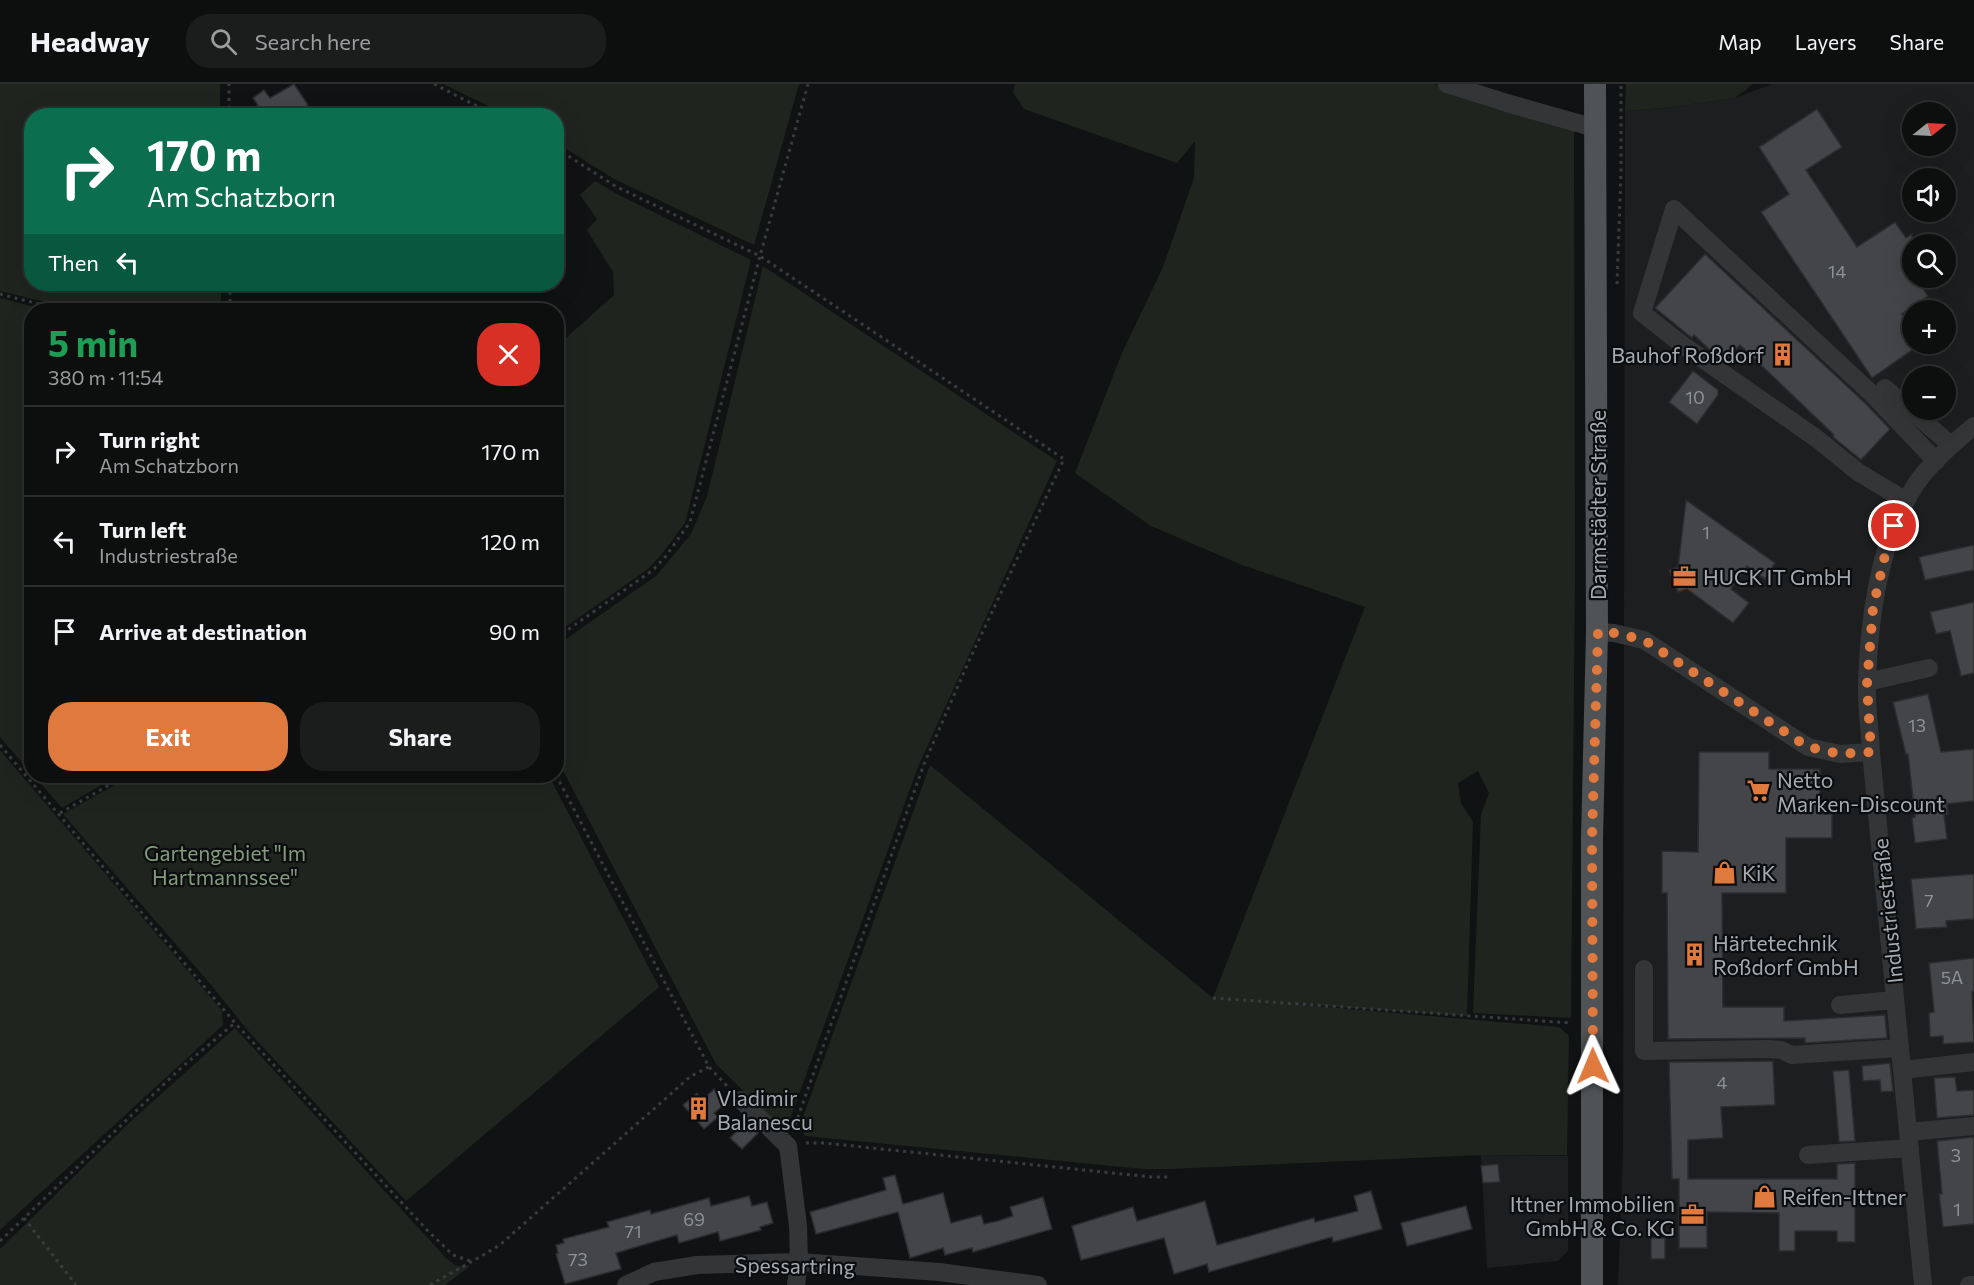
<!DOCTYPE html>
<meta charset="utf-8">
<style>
:root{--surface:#0d0e0e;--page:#1b1c1c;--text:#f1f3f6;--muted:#9a9c9e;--line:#2d2e2e;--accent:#df793d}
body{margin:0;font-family:Commissioner,sans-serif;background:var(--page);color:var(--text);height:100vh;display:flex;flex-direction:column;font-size:22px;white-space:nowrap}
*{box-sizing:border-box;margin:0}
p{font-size:20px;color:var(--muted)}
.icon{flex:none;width:33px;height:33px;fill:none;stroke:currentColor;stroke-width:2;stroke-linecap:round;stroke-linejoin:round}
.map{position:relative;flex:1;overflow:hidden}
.panel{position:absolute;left:24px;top:219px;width:540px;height:480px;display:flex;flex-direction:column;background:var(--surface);border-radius:24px;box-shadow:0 6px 24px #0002,0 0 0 2px var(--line)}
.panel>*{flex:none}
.hud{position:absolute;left:24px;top:24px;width:540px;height:183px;border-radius:24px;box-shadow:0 6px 24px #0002,0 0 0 2px var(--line);background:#0b6e4f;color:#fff;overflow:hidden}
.needle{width:39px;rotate:72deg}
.controls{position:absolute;left:1902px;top:18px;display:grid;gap:12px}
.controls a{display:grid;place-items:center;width:54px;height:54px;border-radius:50%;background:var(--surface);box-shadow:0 6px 24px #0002,0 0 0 2px var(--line);font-size:30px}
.pin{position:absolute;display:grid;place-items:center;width:51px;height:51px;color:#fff;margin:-26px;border:3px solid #fff;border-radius:50%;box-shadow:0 2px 6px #0007}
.me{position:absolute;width:66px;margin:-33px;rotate:359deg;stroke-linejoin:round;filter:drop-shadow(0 0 4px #0008)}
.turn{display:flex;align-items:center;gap:21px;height:126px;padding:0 24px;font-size:27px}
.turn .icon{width:78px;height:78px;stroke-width:2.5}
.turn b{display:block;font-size:42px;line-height:51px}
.then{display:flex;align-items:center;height:57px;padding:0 24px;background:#0003;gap:12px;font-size:22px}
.round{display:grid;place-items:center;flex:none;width:63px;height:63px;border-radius:24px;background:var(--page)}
.headline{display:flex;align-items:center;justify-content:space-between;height:102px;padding:0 24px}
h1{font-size:36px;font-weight:700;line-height:45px;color:#1e9e55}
.action{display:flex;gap:12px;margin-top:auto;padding:12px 24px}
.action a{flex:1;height:69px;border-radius:24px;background:var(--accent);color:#fff;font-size:24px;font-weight:700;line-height:69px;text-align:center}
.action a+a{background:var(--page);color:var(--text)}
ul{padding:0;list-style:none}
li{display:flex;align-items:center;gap:18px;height:90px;padding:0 24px;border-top:2px solid var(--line)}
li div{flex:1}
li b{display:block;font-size:22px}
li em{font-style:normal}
header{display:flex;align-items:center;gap:36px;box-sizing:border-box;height:84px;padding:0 30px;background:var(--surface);border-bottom:2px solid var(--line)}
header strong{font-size:28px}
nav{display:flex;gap:33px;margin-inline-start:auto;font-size:21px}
.search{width:420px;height:54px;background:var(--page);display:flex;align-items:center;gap:15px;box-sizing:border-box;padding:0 21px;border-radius:24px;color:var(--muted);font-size:22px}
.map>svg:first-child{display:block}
.built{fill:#1d1e1f;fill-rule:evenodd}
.green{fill:#1f251e}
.building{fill:#434548;stroke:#2b2c2e;stroke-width:1.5}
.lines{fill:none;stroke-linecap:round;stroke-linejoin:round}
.path{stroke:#393c3e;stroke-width:3;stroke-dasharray:3 4.5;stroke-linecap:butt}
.minor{stroke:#333537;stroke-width:18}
.major{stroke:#4f5356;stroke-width:22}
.route{stroke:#df793d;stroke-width:10;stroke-dasharray:0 18}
.labels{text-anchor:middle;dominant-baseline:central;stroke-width:4.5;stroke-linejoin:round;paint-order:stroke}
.number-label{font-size:18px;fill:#8c9298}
.poi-label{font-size:21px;fill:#a4acb2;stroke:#0c0d0e;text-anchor:start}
.street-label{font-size:21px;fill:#a4acb2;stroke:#0c0d0e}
.park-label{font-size:21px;fill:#849b7d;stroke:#0c0d0e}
</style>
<header>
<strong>Headway</strong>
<div class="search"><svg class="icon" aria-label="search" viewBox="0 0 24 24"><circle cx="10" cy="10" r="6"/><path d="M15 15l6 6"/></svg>Search here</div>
<nav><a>Map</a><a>Layers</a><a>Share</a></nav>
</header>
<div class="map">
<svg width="1974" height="1201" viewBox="0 0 1974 1201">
<rect width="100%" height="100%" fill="#111213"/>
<g class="built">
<path d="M 1772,0 L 1974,0 L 1974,1201 L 1618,1201 L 1623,1068 L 1625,27 L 1663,24 L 1735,14 ZM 1912,28 L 1946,28 L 1946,62 L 1912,62 ZM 1912,94 L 1946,94 L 1946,128 L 1912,128 ZM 1912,160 L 1946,160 L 1946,194 L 1912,194 ZM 1912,226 L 1946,226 L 1946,260 L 1912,260 ZM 1912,292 L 1946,292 L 1946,326 L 1912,326 Z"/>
<polygon points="1481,1071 1568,1072 1568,1167 1558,1177 1487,1184"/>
</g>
<g class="green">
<polygon points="0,0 220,0 220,31 32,32 32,200 221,200 221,226 77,226 0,207"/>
<polygon points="443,0 799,0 754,161 614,95 557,59 556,32 507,31"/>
<polygon points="1015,0 1433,0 1574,44 1575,486 1571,934 1473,929 1481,731 1489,709 1478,687 1458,699 1461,719 1473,738 1467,932 1279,919 1559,943 1569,952 1567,1071 1481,1071 1169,1085 1143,1085 805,1052 800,1041 930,681 1213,914 1365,523 1242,481 1151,442 1075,389 1122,269 1163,183 1194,94 1195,57 1177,79 1024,25 1013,8"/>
<polygon points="1626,0 1753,0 1735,14 1663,24 1625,27"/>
<polygon points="595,97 619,111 751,176 685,439 661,471 648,485 557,549 557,262 614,211 613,188 587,146 597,135 580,111"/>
<polygon points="763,182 1057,377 918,683 789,1038 778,1041 716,980 557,675 556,562 656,492 691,450 707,412"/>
<polygon points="0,214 47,226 32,226 31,689 0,653"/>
<polygon points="0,666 222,927 223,941 0,1146"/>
<polygon points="34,692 117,692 62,724"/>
<polygon points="131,692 549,692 659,903 406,1117 249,948 212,902 63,730"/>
<polygon points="235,944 446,1174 456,1182 470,1182 445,1201 0,1201 0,1165 131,1037"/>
</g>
<g class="building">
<polygon points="294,0 308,21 292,32 243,32 258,21 253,14 264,6 270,14"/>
<polygon points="1817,25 1842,63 1806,86 1857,163 1895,138 1906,154 1912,150 1912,170 1904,175 1912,188 1912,194 1916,194 1928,212 1902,230 1912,245 1912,266 1872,294 1761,128 1789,110 1759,63"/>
<polygon points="1705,170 1865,319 1890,345 1861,376 1833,353 1834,351 1740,261 1725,277 1711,267 1694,251 1692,254 1655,224"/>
<polygon points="1693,287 1718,306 1718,311 1697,340 1669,318"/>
<polygon points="1686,416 1775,479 1765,495 1747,482 1731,505 1749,519 1733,539 1687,505 1678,508 1669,486 1678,483"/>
<polygon points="1974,461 1974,486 1925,496 1919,473"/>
<polygon points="1974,518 1974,589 1961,592 1950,547 1936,550 1930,528"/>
<polygon points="1928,610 1941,668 1974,665 1974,717 1947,720 1948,730 1944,730 1947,755 1915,759 1912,734 1915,733 1908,670 1906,671 1893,618"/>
<polygon points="1699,668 1769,668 1769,685 1820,685 1820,730 1832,730 1832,754 1786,754 1786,809 1722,809 1723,923 1784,923 1784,937 1885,931 1887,954 1805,959 1805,954 1668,955 1667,809 1662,809 1662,767 1698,768"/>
<polygon points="1974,790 1974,835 1946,837 1947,843 1916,845 1911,795"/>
<polygon points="1974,874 1974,907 1972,908 1974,958 1943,960 1943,952 1930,953 1929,929 1934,928 1929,879"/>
<polygon points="1773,977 1775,1021 1721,1023 1723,1054 1688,1056 1688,1095 1837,1095 1837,1080 1855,1079 1855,1158 1837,1158 1837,1147 1795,1147 1795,1167 1779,1167 1779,1129 1707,1128 1707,1164 1679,1164 1679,1095 1672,1095 1669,978"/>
<polygon points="1890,979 1893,1007 1881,1008 1880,996 1863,997 1862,982"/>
<polygon points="1849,986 1855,1057 1839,1058 1833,987"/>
<polygon points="1955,993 1957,1007 1974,1006 1974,1031 1937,1034 1934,994"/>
<polygon points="714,1005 726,1019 714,1029 718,1033 704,1045 683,1021 697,1009 702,1016"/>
<polygon points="746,1038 758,1049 742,1065 730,1054"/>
<polygon points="1974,1053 1974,1140 1943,1143 1939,1110 1942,1110 1937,1057"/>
<polygon points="1498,1080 1500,1098 1483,1099 1481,1082"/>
<polygon points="895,1091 903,1120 943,1109 951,1139 981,1131 984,1140 998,1137 1013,1132 1010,1123 1043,1113 1052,1145 973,1168 972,1164 945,1171 943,1164 910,1174 898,1128 816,1150 810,1128 886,1106 883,1094"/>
<polygon points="1371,1107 1382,1145 1333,1158 1332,1153 1209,1188 1207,1180 1174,1190 1164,1154 1081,1176 1072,1142 1133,1123 1137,1137 1205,1117 1217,1161 1314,1134 1315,1138 1358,1127 1354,1112"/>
<polygon points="749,1112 752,1122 767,1118 773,1139 760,1143 761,1146 720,1157 718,1148 679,1159 677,1151 616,1169 621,1185 565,1200 556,1170 558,1169 556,1161 564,1159 563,1155 609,1143 607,1138 650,1126 651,1130 709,1114 711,1122"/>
<polygon points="1466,1122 1472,1145 1407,1162 1401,1139"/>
<rect x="1651" y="1154" width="14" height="21"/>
</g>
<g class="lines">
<g class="path">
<polyline points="434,0 496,32"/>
<polyline points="229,32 229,0"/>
<polyline points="556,64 615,102 760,172 1064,375 968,579 924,680 794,1044"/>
<polyline points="230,200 230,226"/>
<polyline points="1617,200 1621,89 1621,0"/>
<polyline points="0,210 63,226"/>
<polyline points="556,554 653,486 666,472 690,438 760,172 808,0"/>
<polyline points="0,661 235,939 427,1146 453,1171 470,1177"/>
<polyline points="556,691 709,983 729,1004"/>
<polyline points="60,729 125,692"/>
<polyline points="1213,914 1572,939"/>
<polyline points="806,1059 824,1059 1151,1093 1170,1093"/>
<polyline points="24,1134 76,1201"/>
<polyline points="0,1157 182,983 235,939"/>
<path d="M 430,1201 C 454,1187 478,1175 501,1160 L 691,992 L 709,983"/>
</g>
<g class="minor">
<polyline points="1447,0 1507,19 1595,44"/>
<polyline points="1885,304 1951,361"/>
<polyline points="1906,417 1858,388 1816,354 1684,262 1642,229 1674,125 1873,311 1936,377"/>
<polyline points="1597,548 1614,549 1644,556 1808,663 1840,670 1871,668"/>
<polyline points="1867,598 1929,584"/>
<polyline points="1644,885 1644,967 1767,965 1781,966 1792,971 1900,964"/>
<polyline points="1840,921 1895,916"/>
<polyline points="1902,986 1974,978"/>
<polyline points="741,1016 788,1062 798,1142 799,1178 796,1201"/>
<polyline points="1908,1048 1974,1042"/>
<polyline points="1808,1071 1910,1064"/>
<polyline points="626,1201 654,1188 697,1181 799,1178 939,1188 1038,1201"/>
<path d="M 1923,1201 L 1871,668 C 1870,645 1866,621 1867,599 C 1869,534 1879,455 1916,400 C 1931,378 1953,359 1974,342"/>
<polyline points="1969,1201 1974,1201"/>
</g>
<polyline class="major" points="1592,1201 1592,754 1597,548 1595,0"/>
</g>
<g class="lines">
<polyline class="route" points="1593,982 1592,754 1598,548 1614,549 1644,556 1808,663 1840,670 1871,668 1867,600 1873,524 1888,458 1894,442"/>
</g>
<defs>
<symbol id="building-bare" viewBox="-9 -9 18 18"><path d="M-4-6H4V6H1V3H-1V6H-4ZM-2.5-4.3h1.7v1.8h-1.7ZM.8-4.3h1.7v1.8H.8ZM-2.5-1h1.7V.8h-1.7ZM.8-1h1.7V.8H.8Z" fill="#df793d" stroke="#0c0d0e" stroke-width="2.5" paint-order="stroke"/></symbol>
<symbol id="office-bare" viewBox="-9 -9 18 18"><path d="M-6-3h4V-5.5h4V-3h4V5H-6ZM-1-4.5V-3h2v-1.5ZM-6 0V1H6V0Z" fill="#df793d" stroke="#0c0d0e" stroke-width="2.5" paint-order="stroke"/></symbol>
<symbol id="supermarket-bare" viewBox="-9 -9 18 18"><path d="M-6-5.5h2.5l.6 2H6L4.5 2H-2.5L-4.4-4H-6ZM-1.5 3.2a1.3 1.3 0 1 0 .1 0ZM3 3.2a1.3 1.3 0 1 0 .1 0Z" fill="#df793d" stroke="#0c0d0e" stroke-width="2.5" paint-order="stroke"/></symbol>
<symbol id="shop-bare" viewBox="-9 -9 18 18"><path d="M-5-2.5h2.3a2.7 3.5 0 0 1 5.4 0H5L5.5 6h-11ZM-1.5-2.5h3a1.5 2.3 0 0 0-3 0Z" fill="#df793d" stroke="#0c0d0e" stroke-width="2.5" paint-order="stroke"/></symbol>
</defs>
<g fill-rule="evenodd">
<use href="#building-bare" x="1766" y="254" width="33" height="33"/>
<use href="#office-bare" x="1668" y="476" width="33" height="33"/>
<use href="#supermarket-bare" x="1742" y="690" width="33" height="33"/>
<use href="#shop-bare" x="1708" y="772" width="33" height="33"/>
<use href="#building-bare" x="1678" y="854" width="33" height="33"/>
<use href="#building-bare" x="682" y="1008" width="33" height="33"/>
<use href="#shop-bare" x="1748" y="1096" width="33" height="33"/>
<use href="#office-bare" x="1676" y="1114" width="33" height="33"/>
</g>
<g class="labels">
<g class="number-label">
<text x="1837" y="187">14</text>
<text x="1695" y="313">10</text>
<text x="1706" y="448">1</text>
<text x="1917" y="641">13</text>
<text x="1929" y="816">7</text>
<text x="1952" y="893">5A</text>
<text x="1722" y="998">4</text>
<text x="1956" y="1071">3</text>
<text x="1957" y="1125">1</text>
<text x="694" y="1135">69</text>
<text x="633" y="1147">71</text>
<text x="578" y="1175">73</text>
</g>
<g class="poi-label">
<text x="1764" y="270" text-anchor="end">Bauhof Roßdorf</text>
<text x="1703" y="492">HUCK IT GmbH</text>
<text x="1777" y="695">Netto<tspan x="1777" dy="24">Marken-Discount</tspan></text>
<text x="1742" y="788">KiK</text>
<text x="1713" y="858">Härtetechnik<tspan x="1713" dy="24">Roßdorf GmbH</tspan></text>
<text x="717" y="1013">Vladimir<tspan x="717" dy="24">Balanescu</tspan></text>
<text x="1782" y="1112">Reifen-Ittner</text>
<text x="1675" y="1119" text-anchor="end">Ittner Immobilien<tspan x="1675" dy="24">GmbH &amp; Co. KG</tspan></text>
</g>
<g class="street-label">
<text transform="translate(1597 421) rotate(-90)">Darmstädter Straße</text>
<text transform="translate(1887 827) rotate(-96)">Industriestraße</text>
<text transform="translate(795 1181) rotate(1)">Spessartring</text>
</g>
<g class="park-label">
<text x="225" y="768">Gartengebiet "Im<tspan x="225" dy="24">Hartmannssee"</tspan></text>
</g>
</g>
</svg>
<div class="controls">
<a><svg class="needle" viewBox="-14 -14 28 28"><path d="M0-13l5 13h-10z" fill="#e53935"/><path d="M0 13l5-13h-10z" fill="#9a9c9e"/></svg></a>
<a><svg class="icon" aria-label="sound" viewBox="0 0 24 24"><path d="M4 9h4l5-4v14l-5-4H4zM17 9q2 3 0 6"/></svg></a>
<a><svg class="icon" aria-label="search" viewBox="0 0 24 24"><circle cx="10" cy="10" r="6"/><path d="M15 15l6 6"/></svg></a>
<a>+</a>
<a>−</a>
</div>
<div class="pin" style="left:1894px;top:442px;background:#d93025"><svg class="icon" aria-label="arrive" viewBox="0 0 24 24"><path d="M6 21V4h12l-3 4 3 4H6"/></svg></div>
<svg class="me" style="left:1593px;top:982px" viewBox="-20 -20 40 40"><path d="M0-17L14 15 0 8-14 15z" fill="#df793d" stroke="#fff" stroke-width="4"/></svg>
<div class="hud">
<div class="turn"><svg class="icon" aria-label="right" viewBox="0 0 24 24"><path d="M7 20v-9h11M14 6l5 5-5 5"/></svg><div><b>170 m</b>Am Schatzborn</div></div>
<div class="then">Then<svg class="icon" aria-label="left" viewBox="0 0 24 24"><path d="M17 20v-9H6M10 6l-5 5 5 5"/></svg></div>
</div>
<section class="panel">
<div class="headline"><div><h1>5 min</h1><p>380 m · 11:54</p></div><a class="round" style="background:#d93025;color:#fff"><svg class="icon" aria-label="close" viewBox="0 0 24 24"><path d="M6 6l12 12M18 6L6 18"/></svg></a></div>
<ul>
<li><svg class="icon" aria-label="right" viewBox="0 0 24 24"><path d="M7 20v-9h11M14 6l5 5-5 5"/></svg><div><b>Turn right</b><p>Am Schatzborn</p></div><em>170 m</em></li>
<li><svg class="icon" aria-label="left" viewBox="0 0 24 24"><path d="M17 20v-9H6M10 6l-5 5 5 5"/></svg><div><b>Turn left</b><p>Industriestraße</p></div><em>120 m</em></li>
<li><svg class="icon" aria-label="arrive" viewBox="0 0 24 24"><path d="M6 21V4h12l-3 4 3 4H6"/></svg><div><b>Arrive at destination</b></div><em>90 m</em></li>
</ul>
<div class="action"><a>Exit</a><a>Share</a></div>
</section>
</div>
